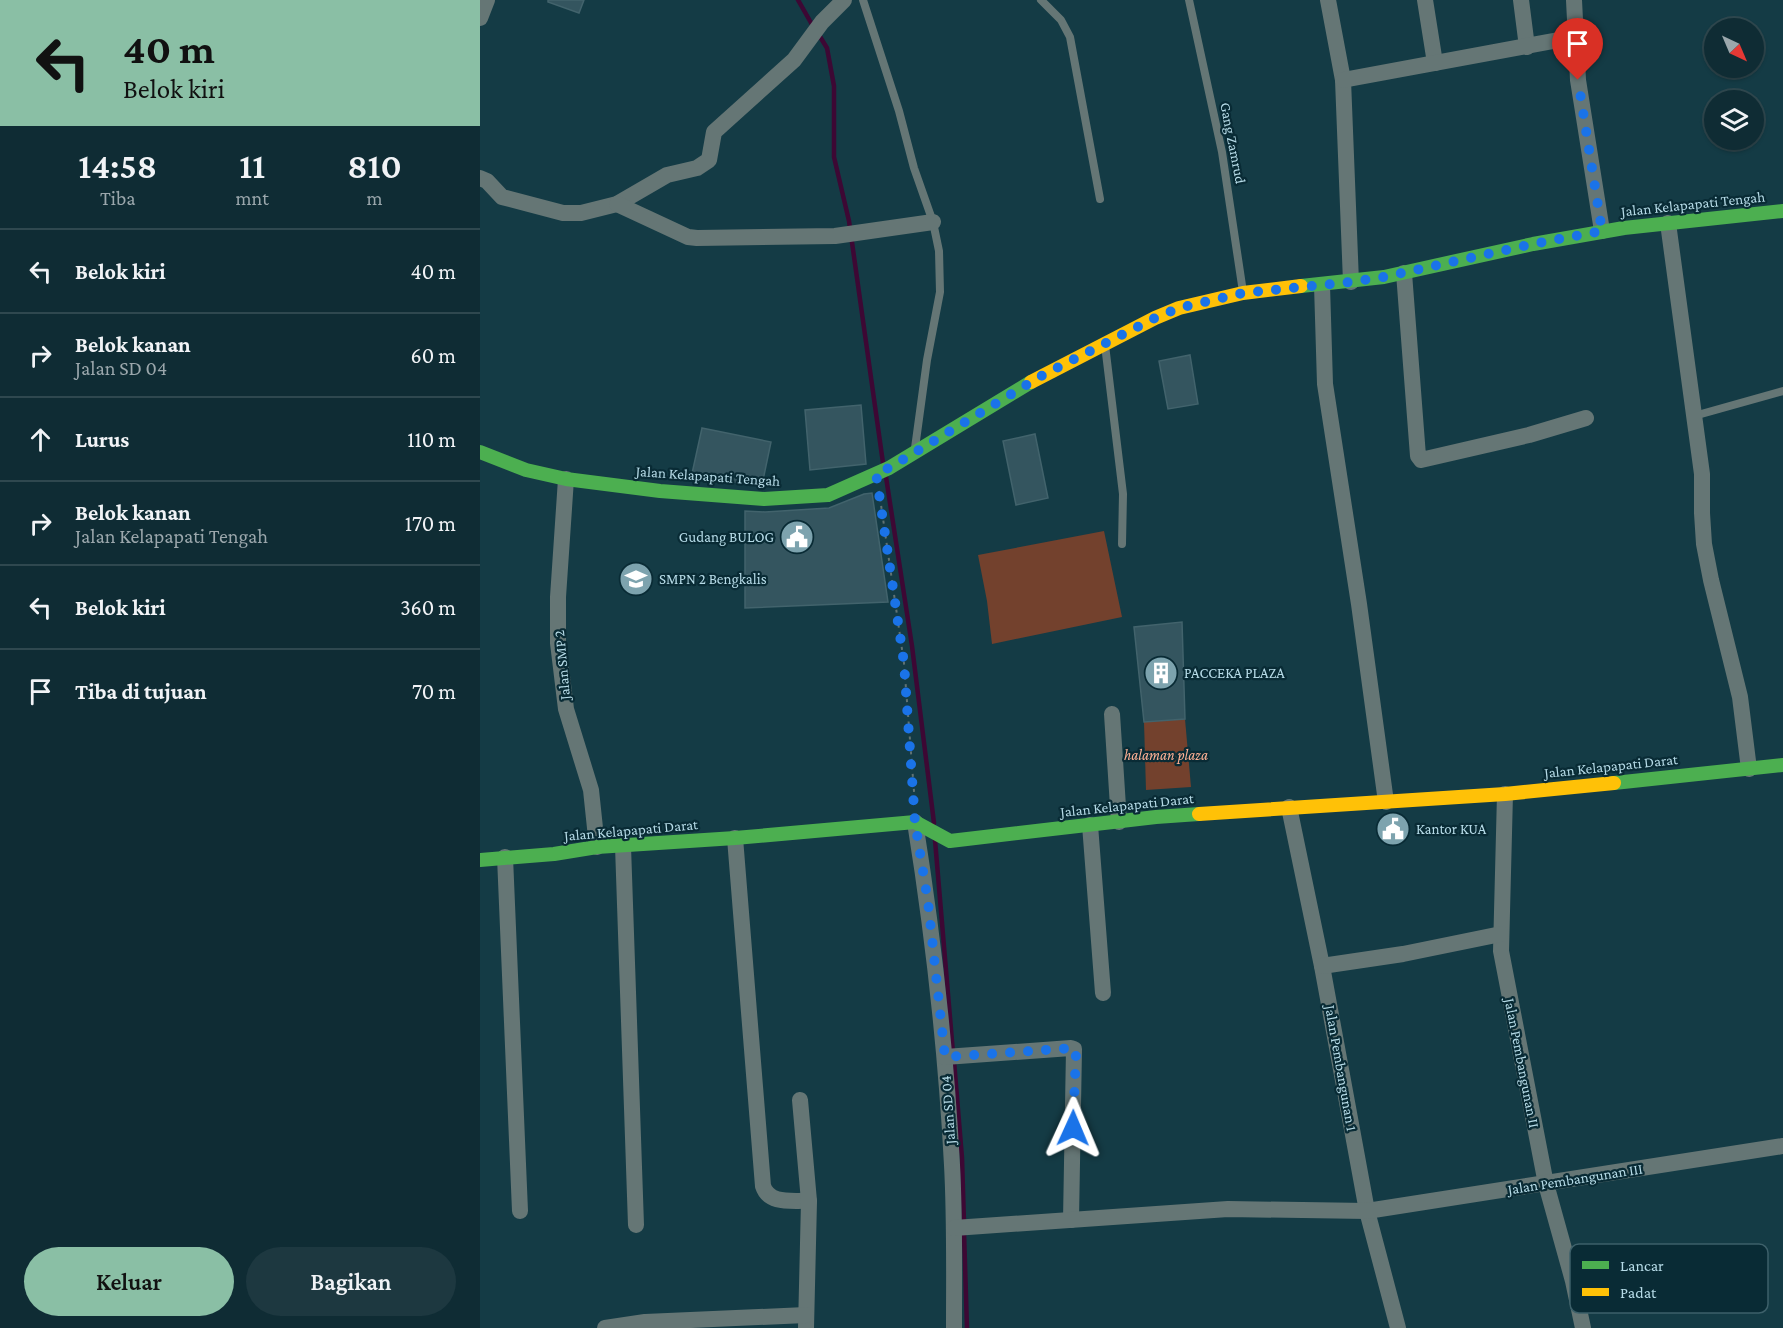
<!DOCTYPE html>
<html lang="id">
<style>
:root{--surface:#0f2c34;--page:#1d3840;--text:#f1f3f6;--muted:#9ba7ac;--line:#2f484f;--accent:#8abfa5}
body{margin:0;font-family:"Crimson Pro",serif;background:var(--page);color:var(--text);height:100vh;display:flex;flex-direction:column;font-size:22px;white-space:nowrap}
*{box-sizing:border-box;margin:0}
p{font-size:20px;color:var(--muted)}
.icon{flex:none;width:33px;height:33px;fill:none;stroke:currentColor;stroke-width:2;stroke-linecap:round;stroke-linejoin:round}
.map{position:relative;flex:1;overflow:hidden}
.details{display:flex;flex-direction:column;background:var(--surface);width:480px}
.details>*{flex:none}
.top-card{background:#8abfa5;color:#111;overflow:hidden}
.needle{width:39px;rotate:136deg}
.fabs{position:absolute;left:1224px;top:18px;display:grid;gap:12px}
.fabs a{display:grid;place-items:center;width:60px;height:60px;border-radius:50%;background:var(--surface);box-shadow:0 2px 4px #0004,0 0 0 2px var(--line);font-size:30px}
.pin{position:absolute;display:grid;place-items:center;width:51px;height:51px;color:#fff;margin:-62px -26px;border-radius:50% 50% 50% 0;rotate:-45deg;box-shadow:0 0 6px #0007}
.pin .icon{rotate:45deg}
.me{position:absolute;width:66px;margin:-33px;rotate:1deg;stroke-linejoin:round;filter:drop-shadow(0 0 4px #0008)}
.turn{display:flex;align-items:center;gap:21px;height:126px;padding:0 24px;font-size:27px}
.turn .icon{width:78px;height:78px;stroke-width:2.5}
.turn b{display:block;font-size:42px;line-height:51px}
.eta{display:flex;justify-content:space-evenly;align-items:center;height:102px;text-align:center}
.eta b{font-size:36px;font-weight:600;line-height:42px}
.primary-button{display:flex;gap:12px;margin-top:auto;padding:12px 24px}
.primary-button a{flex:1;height:69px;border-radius:36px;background:var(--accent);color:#111;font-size:24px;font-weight:600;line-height:69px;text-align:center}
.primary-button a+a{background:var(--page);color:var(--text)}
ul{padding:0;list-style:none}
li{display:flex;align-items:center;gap:18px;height:84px;padding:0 24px;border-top:2px solid var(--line)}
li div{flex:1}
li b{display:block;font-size:22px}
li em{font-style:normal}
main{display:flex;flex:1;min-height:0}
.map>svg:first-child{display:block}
.green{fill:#73412d}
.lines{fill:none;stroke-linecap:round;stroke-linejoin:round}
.stream{stroke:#3d0834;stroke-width:4.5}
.building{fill:#34555f;stroke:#42636c;stroke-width:1.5}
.path{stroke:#607273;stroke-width:2;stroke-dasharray:3 4.5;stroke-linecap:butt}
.lane{stroke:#657675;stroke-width:8}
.street{stroke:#657675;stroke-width:16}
.fast{stroke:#4caf50;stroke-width:14}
.slow{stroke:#ffc107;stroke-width:14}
.route{stroke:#1a73e8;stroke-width:10;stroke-dasharray:0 18}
.labels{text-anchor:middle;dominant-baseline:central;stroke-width:4.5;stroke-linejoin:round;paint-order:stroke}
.street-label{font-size:15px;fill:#b6dbe7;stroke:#092b35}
.poi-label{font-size:15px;fill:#b6dbe7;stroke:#092b35;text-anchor:start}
.park-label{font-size:15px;font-style:italic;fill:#feb195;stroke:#092b35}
.key{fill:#092b35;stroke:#3d606a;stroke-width:1.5}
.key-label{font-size:16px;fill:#b6dbe7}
</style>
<main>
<section class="details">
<div class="top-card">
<div class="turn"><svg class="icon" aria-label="left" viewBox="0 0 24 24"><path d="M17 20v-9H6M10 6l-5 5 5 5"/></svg><div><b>40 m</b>Belok kiri</div></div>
</div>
<div class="eta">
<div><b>14:58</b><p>Tiba</p></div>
<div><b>11</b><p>mnt</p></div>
<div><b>810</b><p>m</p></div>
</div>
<ul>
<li><svg class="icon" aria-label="left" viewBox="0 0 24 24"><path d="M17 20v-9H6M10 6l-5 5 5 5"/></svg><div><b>Belok kiri</b></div><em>40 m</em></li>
<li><svg class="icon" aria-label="right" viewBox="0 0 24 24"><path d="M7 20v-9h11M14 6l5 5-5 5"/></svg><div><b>Belok kanan</b><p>Jalan SD 04</p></div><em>60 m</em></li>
<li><svg class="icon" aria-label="ahead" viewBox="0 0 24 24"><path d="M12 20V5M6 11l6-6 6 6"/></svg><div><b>Lurus</b></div><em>110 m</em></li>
<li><svg class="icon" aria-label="right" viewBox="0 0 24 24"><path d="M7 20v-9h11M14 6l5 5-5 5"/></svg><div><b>Belok kanan</b><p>Jalan Kelapapati Tengah</p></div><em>170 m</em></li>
<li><svg class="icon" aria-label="left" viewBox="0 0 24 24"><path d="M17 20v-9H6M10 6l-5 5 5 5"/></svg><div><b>Belok kiri</b></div><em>360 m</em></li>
<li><svg class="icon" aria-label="arrive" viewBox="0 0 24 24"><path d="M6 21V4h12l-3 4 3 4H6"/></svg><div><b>Tiba di tujuan</b></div><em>70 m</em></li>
</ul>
<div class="primary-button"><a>Keluar</a><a>Bagikan</a></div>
</section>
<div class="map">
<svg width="1303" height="1328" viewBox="0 0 1303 1328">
<rect width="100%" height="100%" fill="#143b45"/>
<g class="green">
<polygon points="624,531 642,617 512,644 507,601 498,555"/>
<polygon points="705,719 711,787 666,790 664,722"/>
</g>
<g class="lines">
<g class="stream">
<polyline points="318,0 334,28"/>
<polyline points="339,35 347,48 354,86 354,157 369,221 403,463"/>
<polyline points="406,477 432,646 454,823"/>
<polyline points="455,840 473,1053"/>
<polyline points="474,1061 482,1158 484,1223"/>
<polyline points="484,1232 487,1328"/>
</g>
</g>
<g class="building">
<polygon points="68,0 104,0 99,13 68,2"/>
<polygon points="710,355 718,404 688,409 679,361"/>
<polygon points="381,405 386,464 330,470 325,410"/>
<polygon points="222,428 291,442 282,485 211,478"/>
<polygon points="555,434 568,498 536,505 523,441"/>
<polygon points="392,493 408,602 265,608 265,511 285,512 349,508 384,494"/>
<polygon points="702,622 705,719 664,722 654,627"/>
</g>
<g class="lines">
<polyline class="path" points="399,491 424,663 435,804"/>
<g class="lane">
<polyline points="383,0 419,111 434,168 453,222 459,251 460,292 447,360 435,448"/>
<polyline points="561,0 581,20 590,37 620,199"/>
<polyline points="709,0 742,152 763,292"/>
<polyline points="625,345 643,494 642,544"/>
<polyline points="1214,416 1303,391"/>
</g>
<g class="street">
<polyline points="848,0 863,80 871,282"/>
<polyline points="945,0 955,63"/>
<polyline points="1041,0 1047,47"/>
<polyline points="1094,0 1098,80 1122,231"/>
<polyline points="0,18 7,0"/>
<polyline points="863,80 1095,37"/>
<polyline points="0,178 7,181 22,197 83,213 101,213 137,204 187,175 217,168 229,160 234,132 314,60 342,22 364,0"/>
<polyline points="137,204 208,237 217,238 355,236 453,222"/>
<polyline points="1188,223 1222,474 1222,513 1224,544 1231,580 1260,697 1269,769"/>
<polyline points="924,273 938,456 941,460 1049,435 1106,418"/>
<polyline points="842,285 845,384 879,604 906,802"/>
<polyline points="86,479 78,597 78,643 86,709 111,790 117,847"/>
<polyline points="632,714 639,822"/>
<polyline points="1025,794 1021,951 1066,1184 1093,1281 1103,1328"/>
<polyline points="809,807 842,966 887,1211 918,1328"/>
<path d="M 435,822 C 453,935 466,1050 472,1165 C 475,1219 474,1274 474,1328"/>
<polyline points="610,825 623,993"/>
<path d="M 255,838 L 283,1186 C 289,1205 313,1200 329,1201"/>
<polyline points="143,846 156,1225"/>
<polyline points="25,857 40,1211"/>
<polyline points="842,966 923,954 1021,934"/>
<polyline points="465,1057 591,1048 594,1049 591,1220"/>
<polyline points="320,1100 329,1201 326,1328"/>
<polyline points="474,1228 748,1209 887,1211 1303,1146"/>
<polyline points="125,1328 165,1322 326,1315"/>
</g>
<g class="fast">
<polyline points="821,286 904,277 1053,244 1144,228 1303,211"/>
<polyline points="0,452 46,470 86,479 180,491 284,499 348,495 409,468 551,382"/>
<polyline points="1134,783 1303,765"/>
<polyline points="0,860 74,854 117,847 255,838 435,822 470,841 676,817 719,814"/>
</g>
<g class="slow">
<polyline points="551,382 675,318 699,308 763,293 821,286"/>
<polyline points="719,814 1025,794 1134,783"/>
</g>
</g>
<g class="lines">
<polyline class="route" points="593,1128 596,1053 593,1048 465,1057 448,902 435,822 424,663 396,473 409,468 563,375 675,318 699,308 763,293 871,282 904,277 1053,244 1122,231 1098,80"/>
</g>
<defs>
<symbol id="civic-disc" viewBox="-11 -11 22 22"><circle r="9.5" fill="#7da3ae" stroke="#092b35"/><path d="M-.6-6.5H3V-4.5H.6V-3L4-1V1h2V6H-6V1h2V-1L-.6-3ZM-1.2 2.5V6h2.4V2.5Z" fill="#fff"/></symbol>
<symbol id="school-disc" viewBox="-11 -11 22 22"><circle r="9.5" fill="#7da3ae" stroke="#092b35"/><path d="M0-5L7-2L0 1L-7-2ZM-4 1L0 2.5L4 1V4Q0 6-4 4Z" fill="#fff"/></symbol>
<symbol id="building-disc" viewBox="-11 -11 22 22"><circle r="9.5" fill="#7da3ae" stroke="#092b35"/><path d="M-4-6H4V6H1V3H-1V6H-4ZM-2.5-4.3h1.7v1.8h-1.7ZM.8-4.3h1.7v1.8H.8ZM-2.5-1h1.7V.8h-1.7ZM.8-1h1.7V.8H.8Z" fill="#fff"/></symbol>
</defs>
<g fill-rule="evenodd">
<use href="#civic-disc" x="298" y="518" width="38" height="38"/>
<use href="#school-disc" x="137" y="560" width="38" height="38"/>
<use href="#building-disc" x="662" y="654" width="38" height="38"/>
<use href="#civic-disc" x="894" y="810" width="38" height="38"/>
</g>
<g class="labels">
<g class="street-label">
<text transform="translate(753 143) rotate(79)">Gang Zamrud</text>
<text transform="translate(1213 204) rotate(-6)">Jalan Kelapapati Tengah</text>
<text transform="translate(228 476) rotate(4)">Jalan Kelapapati Tengah</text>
<text transform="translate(82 665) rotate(-95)">Jalan SMP 2</text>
<text transform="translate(1131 766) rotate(-6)">Jalan Kelapapati Darat</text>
<text transform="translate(647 805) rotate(-6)">Jalan Kelapapati Darat</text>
<text transform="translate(151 830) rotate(-5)">Jalan Kelapapati Darat</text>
<text transform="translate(1042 1063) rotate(79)">Jalan Pembangunan II</text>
<text transform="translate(861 1068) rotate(80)">Jalan Pembangunan 1</text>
<text transform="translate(468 1110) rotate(-94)">Jalan SD 04</text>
<text transform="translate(1095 1179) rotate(-9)">Jalan Pembangunan III</text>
</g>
<g class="poi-label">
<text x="294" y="537" text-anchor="end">Gudang BULOG</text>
<text x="179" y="579">SMPN 2 Bengkalis</text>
<text x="704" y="673">PACCEKA PLAZA</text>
<text x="936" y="829">Kantor KUA</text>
</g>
<g class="park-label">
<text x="686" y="755">halaman plaza</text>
</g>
</g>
<rect x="1090" y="1244" width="198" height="69" rx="9" class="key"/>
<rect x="1102" y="1261" width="27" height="8" fill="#4caf50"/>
<rect x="1102" y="1288" width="27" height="8" fill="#ffc107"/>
<g class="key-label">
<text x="1140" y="1271">Lancar</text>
<text x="1140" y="1298">Padat</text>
</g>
</svg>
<div class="fabs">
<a><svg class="needle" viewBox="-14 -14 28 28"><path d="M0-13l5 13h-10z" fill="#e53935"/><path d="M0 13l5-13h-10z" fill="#9ba7ac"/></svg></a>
<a><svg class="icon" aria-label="layers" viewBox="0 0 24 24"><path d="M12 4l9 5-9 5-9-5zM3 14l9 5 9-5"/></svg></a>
</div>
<div class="pin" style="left:1098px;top:80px;background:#d93025"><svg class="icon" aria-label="arrive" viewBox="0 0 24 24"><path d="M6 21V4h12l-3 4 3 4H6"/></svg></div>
<svg class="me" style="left:593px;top:1128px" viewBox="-20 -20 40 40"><path d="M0-17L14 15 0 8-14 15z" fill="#1a73e8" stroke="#fff" stroke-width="4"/></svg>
</div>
</main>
